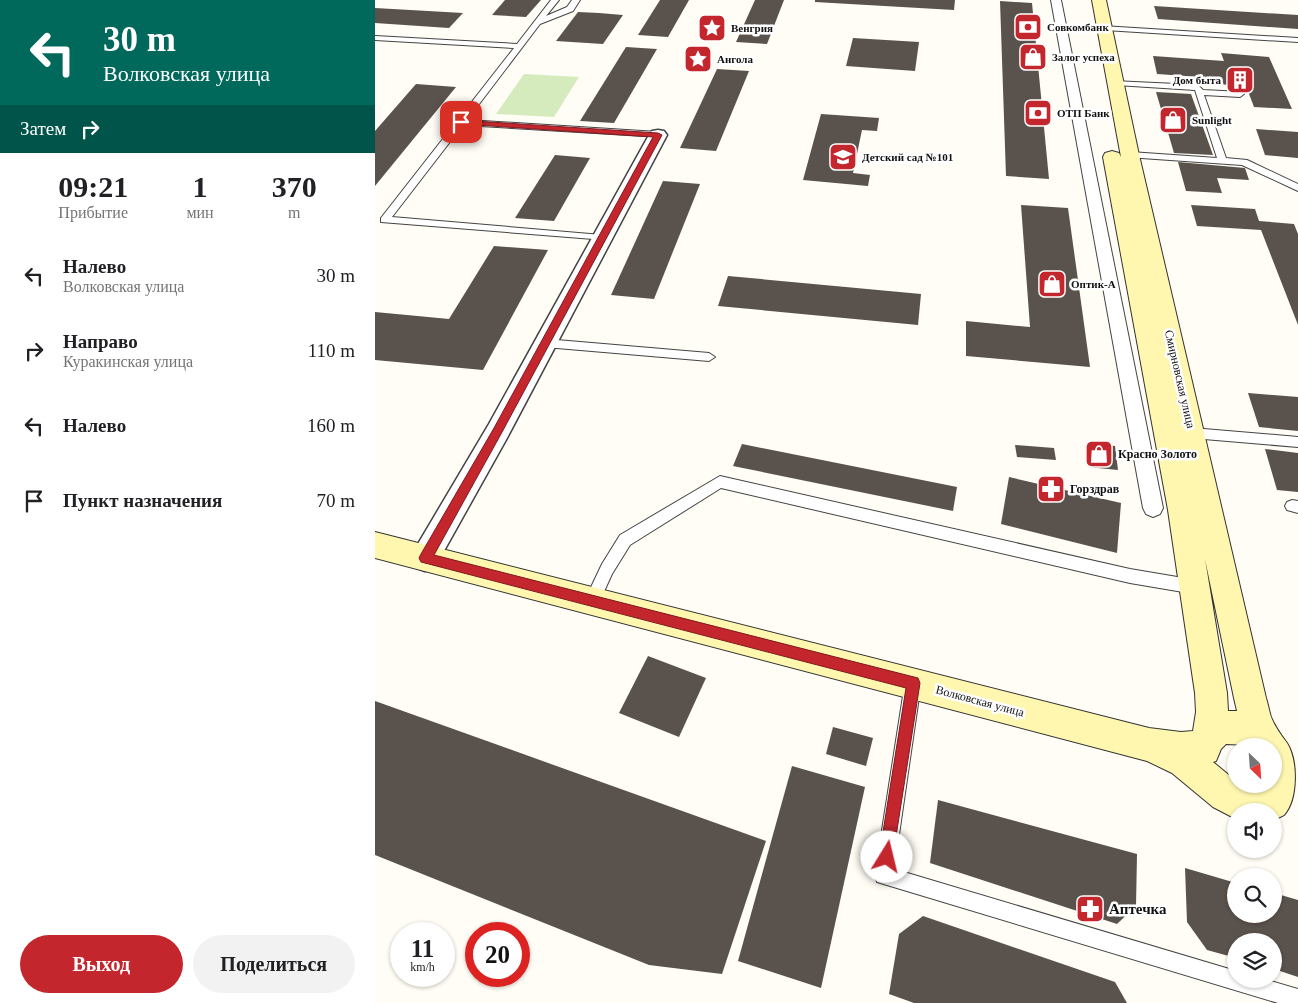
<!DOCTYPE html>
<html lang="ru">
<meta charset="utf-8">
<style>
:root{--surface:#fff;--page:#f2f2f2;--text:#202124;--muted:#757577;--accent:#c4262e}
body{margin:0;font-family:Georgia,serif;background:var(--page);color:var(--text);height:100vh;display:flex;flex-direction:column;font-size:19px;white-space:nowrap}
*{box-sizing:border-box;margin:0}
p{font-size:16px;color:var(--muted)}
.icon{flex:none;width:28px;height:28px;fill:none;stroke:currentColor;stroke-width:2;stroke-linecap:round;stroke-linejoin:round}
.map{position:relative;flex:1;overflow:hidden}
.panel{display:flex;flex-direction:column;background:var(--surface);width:375px}
.panel>*{flex:none}
.top-card{background:#00695c;color:#fff;overflow:hidden}
.needle{width:32px;rotate:155deg}
.tools{position:absolute;left:852px;top:738px;display:grid;gap:10px}
.tools a{display:grid;place-items:center;width:55px;height:55px;border-radius:50%;background:var(--surface);box-shadow:0 1px 4px #0004;font-size:25px}
.speed{position:absolute;left:15px;top:922px;display:flex;gap:10px;font-size:25px;font-weight:700;text-align:center}
.speed>*{display:grid;place-content:center;width:65px;height:65px;border-radius:50%;background:var(--surface);box-shadow:0 1px 4px #0004;line-height:1}
.speed small{font-size:12px;font-weight:400}
.speed .limit{border:8px solid #d22;background:#fff;color:#111}
.pin{position:absolute;display:grid;place-items:center;width:42px;height:42px;color:#fff;margin:-21px;border-radius:10px;box-shadow:0 2px 8px #0006}
.me{position:absolute;width:55px;margin:-28px;rotate:9deg;stroke-linejoin:round;filter:drop-shadow(0 0 4px #0008)}
.turn{display:flex;align-items:center;gap:18px;height:105px;padding:0 20px;font-size:22px}
.turn .icon{width:65px;height:65px;stroke-width:2.5}
.turn b{display:block;font-size:35px;line-height:42px}
.then{display:flex;align-items:center;height:48px;padding:0 20px;background:#0003;gap:10px;font-size:19px}
.eta{display:flex;justify-content:space-evenly;align-items:center;height:85px;text-align:center}
.eta b{font-size:30px;font-weight:700;line-height:35px}
.button{display:flex;gap:10px;margin-top:auto;padding:10px 20px}
.button a{flex:1;height:58px;border-radius:30px;background:var(--accent);color:#fff;font-size:20px;font-weight:700;line-height:58px;text-align:center}
.button a+a{background:var(--page);color:var(--text)}
ul{padding:0;list-style:none}
li{display:flex;align-items:center;gap:15px;height:75px;padding:0 20px}
li div{flex:1}
li b{display:block;font-size:19px}
li em{font-style:normal}
main{display:flex;flex:1;min-height:0}
.map>svg:first-child{display:block}
.green{fill:#d5ebbd}
.building{fill:#5a524d}
.lines{fill:none;stroke-linecap:round;stroke-linejoin:round}
.service-casing{stroke:#444;stroke-width:2}
.pedestrian-casing{stroke:#444;stroke-width:2}
.minor-casing{stroke:#444;stroke-width:3}
.secondary-casing{stroke:#333;stroke-width:2}
.service{fill:#fff;fill-rule:evenodd}
.pedestrian{fill:#fff;fill-rule:evenodd}
.minor{fill:#fff;fill-rule:evenodd}
.secondary{fill:#fff6b0;fill-rule:evenodd}
.route{fill:#c4262e;stroke:#7f191e}
.labels{text-anchor:middle;dominant-baseline:central;stroke-width:5;stroke-linejoin:round;paint-order:stroke}
.far-poi-label{font-size:11px;font-weight:bold;fill:#111;stroke:#fff;text-anchor:start}
.street-label{font-size:12px;fill:#111;stroke:#fff}
.poi-label{font-size:12px;font-weight:bold;fill:#111;stroke:#fff;text-anchor:start}
.near-poi-label{font-size:15px;font-weight:bold;fill:#111;stroke:#fff;text-anchor:start}
</style>
<main>
<section class="panel">
<div class="top-card">
<div class="turn"><svg class="icon" aria-label="left" viewBox="0 0 24 24"><path d="M17 20v-9H6M10 6l-5 5 5 5"/></svg><div><b>30 m</b>Волковская улица</div></div>
<div class="then">Затем<svg class="icon" aria-label="right" viewBox="0 0 24 24"><path d="M7 20v-9h11M14 6l5 5-5 5"/></svg></div>
</div>
<div class="eta">
<div><b>09:21</b><p>Прибытие</p></div>
<div><b>1</b><p>мин</p></div>
<div><b>370</b><p>m</p></div>
</div>
<ul>
<li><svg class="icon" aria-label="left" viewBox="0 0 24 24"><path d="M17 20v-9H6M10 6l-5 5 5 5"/></svg><div><b>Налево</b><p>Волковская улица</p></div><em>30 m</em></li>
<li><svg class="icon" aria-label="right" viewBox="0 0 24 24"><path d="M7 20v-9h11M14 6l5 5-5 5"/></svg><div><b>Направо</b><p>Куракинская улица</p></div><em>110 m</em></li>
<li><svg class="icon" aria-label="left" viewBox="0 0 24 24"><path d="M17 20v-9H6M10 6l-5 5 5 5"/></svg><div><b>Налево</b></div><em>160 m</em></li>
<li><svg class="icon" aria-label="arrive" viewBox="0 0 24 24"><path d="M6 21V4h12l-3 4 3 4H6"/></svg><div><b>Пункт назначения</b></div><em>70 m</em></li>
</ul>
<div class="button"><a>Выход</a><a>Поделиться</a></div>
</section>
<div class="map">
<svg width="923" height="1003" viewBox="0 0 923 1003">
<rect width="100%" height="100%" fill="#fffdf5"/>
<polygon class="green" points="149,74 204,77 179,117 121,114"/>
<g class="building">
<polygon points="130,0 166,0 151,17 117,15"/>
<polygon points="285,0 314,0 293,37 263,35"/>
<polygon points="380,0 409,0 392,44 361,42"/>
<polygon points="440,0 580,0 579,10 440,2"/>
<polygon points="625,1 657,3 674,179 631,176"/>
<polygon points="779,6 923,15 923,29 783,19"/>
<polygon points="0,8 88,13 74,28 0,23"/>
<polygon points="203,12 224,13 248,15 228,44 181,41"/>
<polygon points="478,38 544,42 540,71 471,66"/>
<polygon points="251,47 282,49 239,123 205,121"/>
<polygon points="846,53 894,57 917,109 879,107 871,86 826,83 825,77 782,74 778,56 849,61"/>
<polygon points="342,69 374,71 341,151 305,148"/>
<polygon points="41,84 81,87 0,186 0,131"/>
<polygon points="781,92 816,94 838,155 799,153"/>
<polygon points="446,114 504,118 502,131 487,130 478,173 495,175 493,186 428,180"/>
<polygon points="881,129 923,132 923,158 890,155"/>
<polygon points="180,155 215,158 179,221 140,218"/>
<polygon points="803,162 870,168 874,180 842,178 847,193 811,191"/>
<polygon points="288,181 325,184 279,299 236,295"/>
<polygon points="646,205 693,208 715,367 591,356 591,321 655,327"/>
<polygon points="816,205 880,209 884,221 919,224 923,234 923,325 886,230 822,226"/>
<polygon points="119,246 173,250 108,370 0,360 0,312 74,319"/>
<polygon points="353,276 546,294 543,325 343,306"/>
<polygon points="873,393 923,397 923,431 884,427"/>
<polygon points="711,443 740,446 743,470 713,467"/>
<polygon points="367,444 582,487 578,511 358,466"/>
<polygon points="640,445 679,448 681,460 642,457"/>
<polygon points="890,449 923,453 923,492 902,490"/>
<polygon points="634,477 746,503 742,553 626,524"/>
<polygon points="273,656 331,678 304,737 244,713"/>
<polygon points="0,701 391,841 347,974 274,965 0,855"/>
<polygon points="458,727 498,738 491,766 451,754"/>
<polygon points="417,766 490,787 446,988 363,961"/>
<polygon points="563,800 762,854 761,906 742,924 555,863"/>
<polygon points="810,868 861,883 861,914 899,914 899,893 923,900 923,977 899,969 899,941 861,941 861,958 832,950 812,922"/>
<polygon points="548,916 740,982 752,1003 539,1003 514,994 524,934"/>
</g>
<g class="lines">
<defs>
<g id="service">
<polygon points="176,0 184,0 171,16 192,7 197,0 205,0 198,11 165,24 92,120 283,132 286,133 286,137 88,125 17,217 227,235 231,236 232,238 231,240 6,222 6,218 139,48 0,40 0,36 142,44"/>
<polygon points="727,26 923,38 923,42 730,30 726,28"/>
<polygon points="738,81 823,85 828,90 868,92 869,94 865,97 829,95 851,158 872,160 923,184 923,191 867,165 752,157 750,155 755,152 842,158 820,90 741,85 737,83"/>
<polygon points="170,339 334,353 340,357 334,361 170,347 164,343"/>
<polygon points="817,428 923,437 923,447 817,438 812,437 811,433 812,429"/>
<polygon points="345,476 755,569 820,580 825,582 827,587 825,592 820,594 755,583 346,488 255,545 237,574 222,607 217,609 212,607 209,602 227,564 245,535"/>
<polygon points="917,500 923,501 923,513 912,510 910,506 912,502"/>
<polygon points="538,675 544,677 546,683 519,869 861,971 861,979 889,979 923,989 923,1003 903,1003 502,882 500,875 530,683 532,677"/>
</g>
<polygon id="pedestrian" points="676,0 686,0 788,508 785,514 778,517 771,514 768,508"/>
<polygon id="minor" points="283,130 289,131 292,135 132,438 60,567 50,571 40,567 36,558 40,549 114,424 274,135 277,131"/>
<path id="secondary" d="M 717,0 L 731,0 L 764,155 L 891,698 C 893,704 894,711 896,717 C 900,727 906,735 912,743 C 923,760 923,800 909,815 C 906,817 902,818 899,820 L 899,811 L 861,811 L 861,819 L 838,807 L 797,773 L 772,761 L 0,558 L 0,532 L 774,728 L 806,732 L 818,731 L 821,712 L 820,693 L 793,510 L 728,157 L 730,153 L 737,151 L 744,153 L 746,157 ZM 830,559 L 859,698 L 862,711 L 853,711 L 852,693 ZM 851,744 L 899,746 L 899,784 L 889,784 L 885,789 C 874,789 869,784 861,784 L 861,781 L 838,762 L 841,761 L 846,749 Z"/>
</defs>
<use href="#service" class="service-casing"/>
<use href="#pedestrian" class="pedestrian-casing"/>
<use href="#minor" class="minor-casing"/>
<use href="#secondary" class="secondary-casing"/>
<use href="#service" class="service"/>
<use href="#pedestrian" class="pedestrian"/>
<use href="#minor" class="minor"/>
<use href="#secondary" class="secondary"/>
</g>
<polygon class="route" points="84,120 283,133 287,135 126,434 59,555 543,678 545,683 517,862 512,865 506,862 504,857 531,688 46,562 44,558 46,554 119,428 278,137 86,124 84,123"/>
<defs>
<symbol id="bank-square" viewBox="-11 -11 22 22"><rect x="-9" y="-9" width="18" height="18" rx="4" fill="#c4262e" stroke="#fff"/><path d="M-6-4H6V4H-6ZM0-2.3a2.3 2.3 0 1 0 0 4.6a2.3 2.3 0 1 0 0-4.6Z" fill="#fff"/></symbol>
<symbol id="sight-square" viewBox="-11 -11 22 22"><rect x="-9" y="-9" width="18" height="18" rx="4" fill="#c4262e" stroke="#fff"/><path d="M0-6L1.8-2.2L6-1.7L2.9 1.2L3.7 5.4L0 3.3L-3.7 5.4L-2.9 1.2L-6-1.7L-1.8-2.2Z" fill="#fff"/></symbol>
<symbol id="shop-square" viewBox="-11 -11 22 22"><rect x="-9" y="-9" width="18" height="18" rx="4" fill="#c4262e" stroke="#fff"/><path d="M-5-2.5h2.3a2.7 3.5 0 0 1 5.4 0H5L5.5 6h-11ZM-1.5-2.5h3a1.5 2.3 0 0 0-3 0Z" fill="#fff"/></symbol>
<symbol id="building-square" viewBox="-11 -11 22 22"><rect x="-9" y="-9" width="18" height="18" rx="4" fill="#c4262e" stroke="#fff"/><path d="M-4-6H4V6H1V3H-1V6H-4ZM-2.5-4.3h1.7v1.8h-1.7ZM.8-4.3h1.7v1.8H.8ZM-2.5-1h1.7V.8h-1.7ZM.8-1h1.7V.8H.8Z" fill="#fff"/></symbol>
<symbol id="school-square" viewBox="-11 -11 22 22"><rect x="-9" y="-9" width="18" height="18" rx="4" fill="#c4262e" stroke="#fff"/><path d="M0-5L7-2L0 1L-7-2ZM-4 1L0 2.5L4 1V4Q0 6-4 4Z" fill="#fff"/></symbol>
<symbol id="pharmacy-square" viewBox="-11 -11 22 22"><rect x="-9" y="-9" width="18" height="18" rx="4" fill="#c4262e" stroke="#fff"/><path d="M-2-6h4v4h4v4h-4v4h-4v-4h-4v-4h4Z" fill="#fff"/></symbol>
</defs>
<g fill-rule="evenodd">
<use href="#bank-square" x="637" y="11" width="32" height="32"/>
<use href="#sight-square" x="321" y="12" width="32" height="32"/>
<use href="#shop-square" x="642" y="41" width="32" height="32"/>
<use href="#sight-square" x="307" y="43" width="32" height="32"/>
<use href="#building-square" x="849" y="64" width="32" height="32"/>
<use href="#bank-square" x="647" y="97" width="32" height="32"/>
<use href="#shop-square" x="782" y="104" width="32" height="32"/>
<use href="#school-square" x="452" y="141" width="32" height="32"/>
<use href="#shop-square" x="661" y="268" width="32" height="32"/>
<use href="#shop-square" x="708" y="438" width="32" height="32"/>
<use href="#pharmacy-square" x="660" y="473" width="32" height="32"/>
<use href="#pharmacy-square" x="699" y="893" width="32" height="32"/>
</g>
<g class="labels">
<g class="far-poi-label">
<text x="672" y="27">Совкомбанк</text>
<text x="356" y="28">Венгрия</text>
<text x="677" y="57">Залог успеха</text>
<text x="342" y="59">Ангола</text>
<text x="846" y="80" text-anchor="end">Дом быта</text>
<text x="682" y="113">ОТП Банк</text>
<text x="817" y="120">Sunlight</text>
<text x="487" y="157">Детский сад №101</text>
<text x="696" y="284">Оптик-А</text>
</g>
<g class="street-label">
<text transform="translate(805 379) rotate(77)">Смирновская улица</text>
<text transform="translate(605 701) rotate(15)">Волковская улица</text>
</g>
<g class="poi-label">
<text x="743" y="454">Красно Золото</text>
<text x="695" y="489">Горздрав</text>
</g>
<g class="near-poi-label">
<text x="734" y="909">Аптечка</text>
</g>
</g>
</svg>
<div class="tools">
<a><svg class="needle" viewBox="-14 -14 28 28"><path d="M0-13l5 13h-10z" fill="#e53935"/><path d="M0 13l5-13h-10z" fill="#757577"/></svg></a>
<a><svg class="icon" aria-label="sound" viewBox="0 0 24 24"><path d="M4 9h4l5-4v14l-5-4H4zM17 9q2 3 0 6"/></svg></a>
<a><svg class="icon" aria-label="search" viewBox="0 0 24 24"><circle cx="10" cy="10" r="6"/><path d="M15 15l6 6"/></svg></a>
<a><svg class="icon" aria-label="layers" viewBox="0 0 24 24"><path d="M12 4l9 5-9 5-9-5zM3 14l9 5 9-5"/></svg></a>
</div>
<div class="speed"><div>11<small>km/h</small></div><div class="limit">20</div></div>
<div class="pin" style="left:86px;top:122px;background:#d93025"><svg class="icon" aria-label="arrive" viewBox="0 0 24 24"><path d="M6 21V4h12l-3 4 3 4H6"/></svg></div>
<svg class="me" style="left:512px;top:857px" viewBox="-20 -20 40 40"><circle r="19" fill="#fff"/><path d="M0-13L10 11 0 6-10 11z" fill="#c4262e"/></svg>
</div>
</main>
